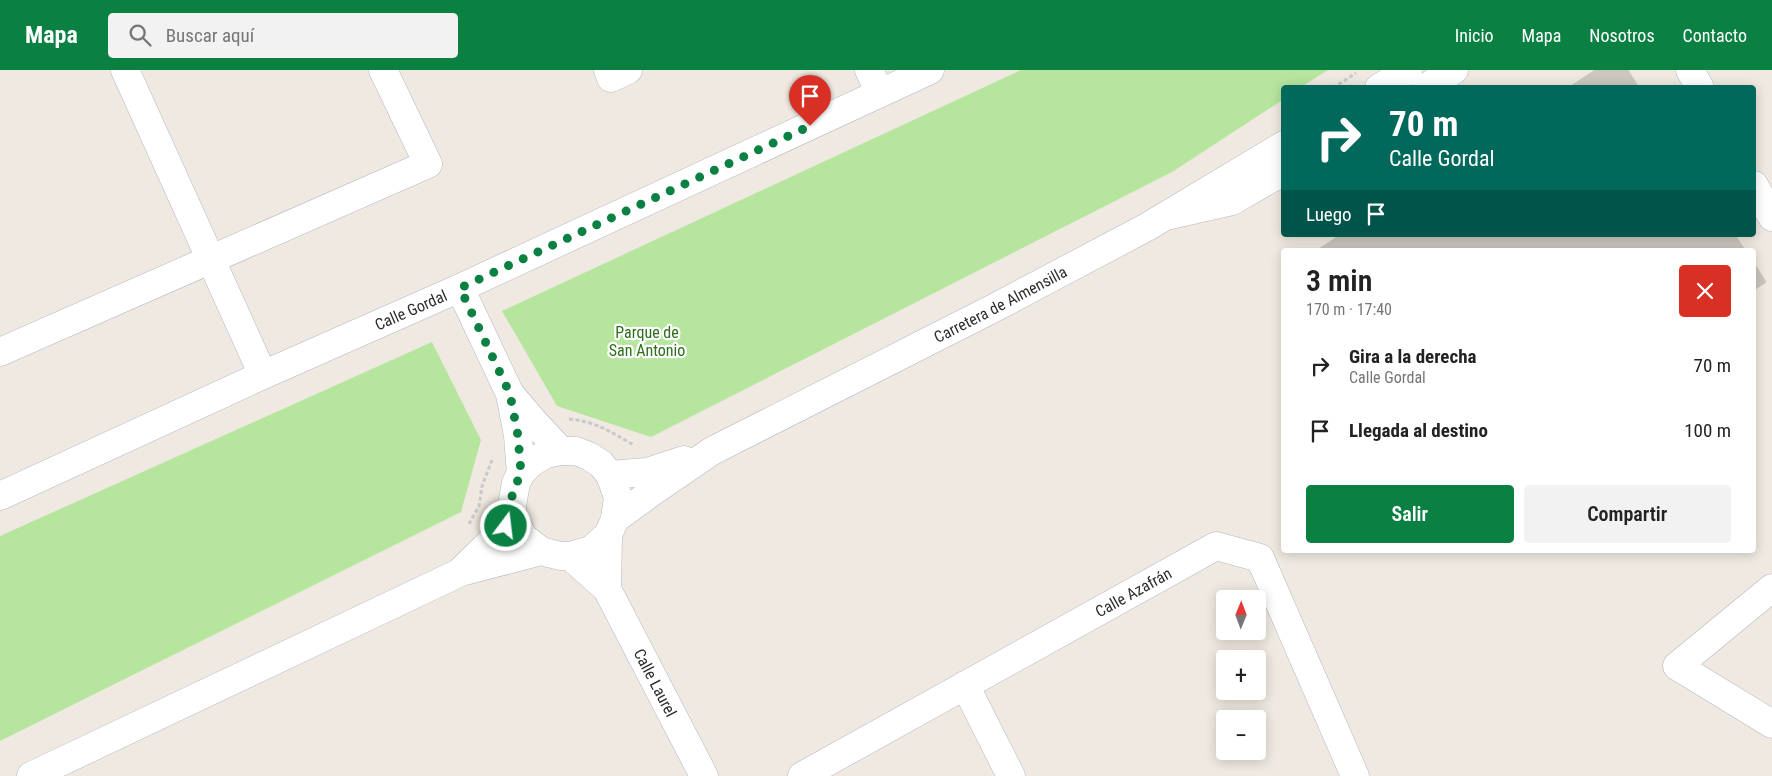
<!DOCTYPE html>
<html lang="es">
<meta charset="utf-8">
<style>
:root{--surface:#fff;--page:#f2f2f2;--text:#222;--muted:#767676;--accent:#0b8043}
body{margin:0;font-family:"Roboto Condensed",sans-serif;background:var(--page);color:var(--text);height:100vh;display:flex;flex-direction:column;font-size:19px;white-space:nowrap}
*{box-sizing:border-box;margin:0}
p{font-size:16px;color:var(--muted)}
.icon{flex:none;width:28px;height:28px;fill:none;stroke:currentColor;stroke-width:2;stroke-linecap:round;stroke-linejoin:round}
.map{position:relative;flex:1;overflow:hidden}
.panel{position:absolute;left:1281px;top:178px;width:475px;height:305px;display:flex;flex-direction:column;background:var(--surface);border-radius:5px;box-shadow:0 2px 12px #0003}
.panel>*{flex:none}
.banner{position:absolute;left:1281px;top:15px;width:475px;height:152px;border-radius:5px;box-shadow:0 2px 12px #0003;background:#00695c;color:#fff;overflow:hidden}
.needle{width:32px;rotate:1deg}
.fabs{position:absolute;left:1216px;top:520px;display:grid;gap:10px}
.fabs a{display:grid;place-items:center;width:50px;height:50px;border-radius:5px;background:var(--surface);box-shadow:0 2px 12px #0003;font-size:25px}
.pin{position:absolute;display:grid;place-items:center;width:42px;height:42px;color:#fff;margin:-51px -21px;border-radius:50% 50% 50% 0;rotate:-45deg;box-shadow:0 0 5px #0007}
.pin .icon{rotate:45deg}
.me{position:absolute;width:55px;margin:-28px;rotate:15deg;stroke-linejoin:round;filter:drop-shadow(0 0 4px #0008)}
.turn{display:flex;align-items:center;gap:18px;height:105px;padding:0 25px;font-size:22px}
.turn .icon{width:65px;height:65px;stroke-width:2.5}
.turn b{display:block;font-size:35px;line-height:42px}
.then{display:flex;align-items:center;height:48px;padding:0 25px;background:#0003;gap:10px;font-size:19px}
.round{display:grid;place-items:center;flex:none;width:52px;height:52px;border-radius:5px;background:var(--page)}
.headline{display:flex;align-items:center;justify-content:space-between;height:85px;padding:0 25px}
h1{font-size:30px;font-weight:600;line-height:38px}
.cta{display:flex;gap:10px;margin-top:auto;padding:10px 25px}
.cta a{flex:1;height:58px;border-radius:5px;background:var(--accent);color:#fff;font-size:20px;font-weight:600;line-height:58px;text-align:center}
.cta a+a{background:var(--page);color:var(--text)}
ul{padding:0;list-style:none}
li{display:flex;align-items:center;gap:15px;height:65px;padding:0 25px}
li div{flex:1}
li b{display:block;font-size:19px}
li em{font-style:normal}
header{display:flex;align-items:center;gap:30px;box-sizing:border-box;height:70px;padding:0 25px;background:var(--accent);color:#fff}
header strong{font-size:24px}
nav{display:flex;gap:28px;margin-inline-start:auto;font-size:18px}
.search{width:350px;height:45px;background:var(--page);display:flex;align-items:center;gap:12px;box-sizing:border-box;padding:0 18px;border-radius:5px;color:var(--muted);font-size:19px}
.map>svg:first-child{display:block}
.green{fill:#b6e59e}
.building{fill:#cbc7bf;stroke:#cbc5ba}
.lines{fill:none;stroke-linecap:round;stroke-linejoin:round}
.street-casing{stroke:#b4b7c1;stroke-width:29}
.secondary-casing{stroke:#b4b7c1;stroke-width:29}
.path{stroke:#c9c9c9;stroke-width:3;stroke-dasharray:4 2.5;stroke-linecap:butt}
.street{stroke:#fff;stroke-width:28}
.secondary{stroke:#fff;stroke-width:28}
.route{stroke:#0b8043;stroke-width:9;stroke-dasharray:0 16.2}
.labels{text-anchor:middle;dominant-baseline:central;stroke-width:4.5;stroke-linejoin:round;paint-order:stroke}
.street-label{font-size:16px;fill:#2e2e2e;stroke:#fff}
.park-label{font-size:16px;fill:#2c6e1b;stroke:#fff}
</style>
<header>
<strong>Mapa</strong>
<div class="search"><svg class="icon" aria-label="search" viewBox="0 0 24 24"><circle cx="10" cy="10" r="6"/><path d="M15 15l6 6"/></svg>Buscar aquí</div>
<nav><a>Inicio</a><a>Mapa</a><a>Nosotros</a><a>Contacto</a></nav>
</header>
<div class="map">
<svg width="1772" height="706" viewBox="0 0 1772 706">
<rect width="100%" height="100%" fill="#efe9e1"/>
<g class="green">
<polygon points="1021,0 1328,0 1301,17 1284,18 1284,29 1172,102 651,367 557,336 502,241"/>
<polygon points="432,272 481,370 461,442 0,671 0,466"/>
</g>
<g class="building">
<polygon points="1595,0 1628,0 1639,18 1568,18"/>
<polygon points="1340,165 1735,165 1745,180 1317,180"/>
<polygon points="1754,193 1766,212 1754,220"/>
</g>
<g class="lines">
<defs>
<g id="street">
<polyline points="125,0 263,305"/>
<polyline points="608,0 611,8 628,0"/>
<polyline points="869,0 880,23"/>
<polyline points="1690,0 1700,18"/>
<polyline points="1425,18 1454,0"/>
<polyline points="1754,115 1772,147"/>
<polyline points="1170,145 1232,131 1284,101"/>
<polyline points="460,218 510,324 518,366 521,403"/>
<polyline points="0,282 428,94 383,0"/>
<polyline points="511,325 534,352 561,381"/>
<path id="s1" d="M 0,426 L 263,305 L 460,218 L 930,0"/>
<path id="s2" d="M 570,486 L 607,519 L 704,706"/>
<polyline points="1772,518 1677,596 1772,654"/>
<polyline points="607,519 608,465"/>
<polyline points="965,615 1011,706"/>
<path id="s3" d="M 802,706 L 1216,476 L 1260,488 L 1355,706"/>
</g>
<g id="secondary">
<polyline points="1379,18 1408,0"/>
<polyline points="610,405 647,402 684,390"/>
<path id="s4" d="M 615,449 L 652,422 L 712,381 L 994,238 L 1147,157 L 1284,75"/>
<polyline points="463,499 499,464 513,447"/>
<polyline points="31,706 461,502 541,481 560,486 570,486 591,480 608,465 615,449 618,427 610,405 601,394 589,386 576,381 561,381 546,384 532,392 521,403 516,413 512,435 513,447 523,467 541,481"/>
</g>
</defs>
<use href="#street" class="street-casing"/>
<use href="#secondary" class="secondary-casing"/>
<g class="path">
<polyline points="1333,18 1356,3"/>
<path d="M 569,349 C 598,352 610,362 634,375"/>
<polyline points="469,454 479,436 482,416 492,390"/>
</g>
<use href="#street" class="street"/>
<use href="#secondary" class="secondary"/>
</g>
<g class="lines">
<polyline class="route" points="506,456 513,447 512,424 521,403 518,366 510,324 460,218 810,56"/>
</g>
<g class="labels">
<g class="street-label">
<text stroke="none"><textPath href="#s4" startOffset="442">Carretera de Almensilla</textPath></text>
<text stroke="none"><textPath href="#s1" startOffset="451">Calle Gordal</textPath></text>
<text stroke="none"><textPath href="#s3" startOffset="379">Calle Azafrán</textPath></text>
<text stroke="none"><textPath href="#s2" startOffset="155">Calle Laurel</textPath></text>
</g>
<g class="park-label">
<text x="647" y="262">Parque de<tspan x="647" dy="18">San Antonio</tspan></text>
</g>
</g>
</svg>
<div class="fabs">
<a><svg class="needle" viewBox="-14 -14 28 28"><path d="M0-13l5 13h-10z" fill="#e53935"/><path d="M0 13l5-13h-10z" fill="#767676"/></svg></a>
<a>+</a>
<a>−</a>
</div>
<div class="pin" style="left:810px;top:56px;background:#d93025"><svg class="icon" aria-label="arrive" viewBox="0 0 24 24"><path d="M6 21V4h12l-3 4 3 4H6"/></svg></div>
<svg class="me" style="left:506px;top:456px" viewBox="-20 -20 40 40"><circle r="17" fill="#0b8043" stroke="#fff" stroke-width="3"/><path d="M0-11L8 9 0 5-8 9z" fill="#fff"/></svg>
<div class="banner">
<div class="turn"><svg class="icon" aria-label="right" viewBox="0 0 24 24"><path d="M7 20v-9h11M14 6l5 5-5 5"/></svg><div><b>70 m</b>Calle Gordal</div></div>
<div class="then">Luego<svg class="icon" aria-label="arrive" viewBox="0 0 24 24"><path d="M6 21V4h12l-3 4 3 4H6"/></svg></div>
</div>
<section class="panel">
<div class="headline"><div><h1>3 min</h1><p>170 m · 17:40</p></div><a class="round" style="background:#d93025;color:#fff"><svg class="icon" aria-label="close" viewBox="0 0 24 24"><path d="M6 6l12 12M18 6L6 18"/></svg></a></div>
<ul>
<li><svg class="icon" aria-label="right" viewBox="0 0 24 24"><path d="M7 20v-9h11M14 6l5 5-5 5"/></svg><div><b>Gira a la derecha</b><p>Calle Gordal</p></div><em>70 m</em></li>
<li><svg class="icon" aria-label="arrive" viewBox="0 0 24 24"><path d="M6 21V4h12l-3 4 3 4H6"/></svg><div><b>Llegada al destino</b></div><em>100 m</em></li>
</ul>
<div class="cta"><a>Salir</a><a>Compartir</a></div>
</section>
</div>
